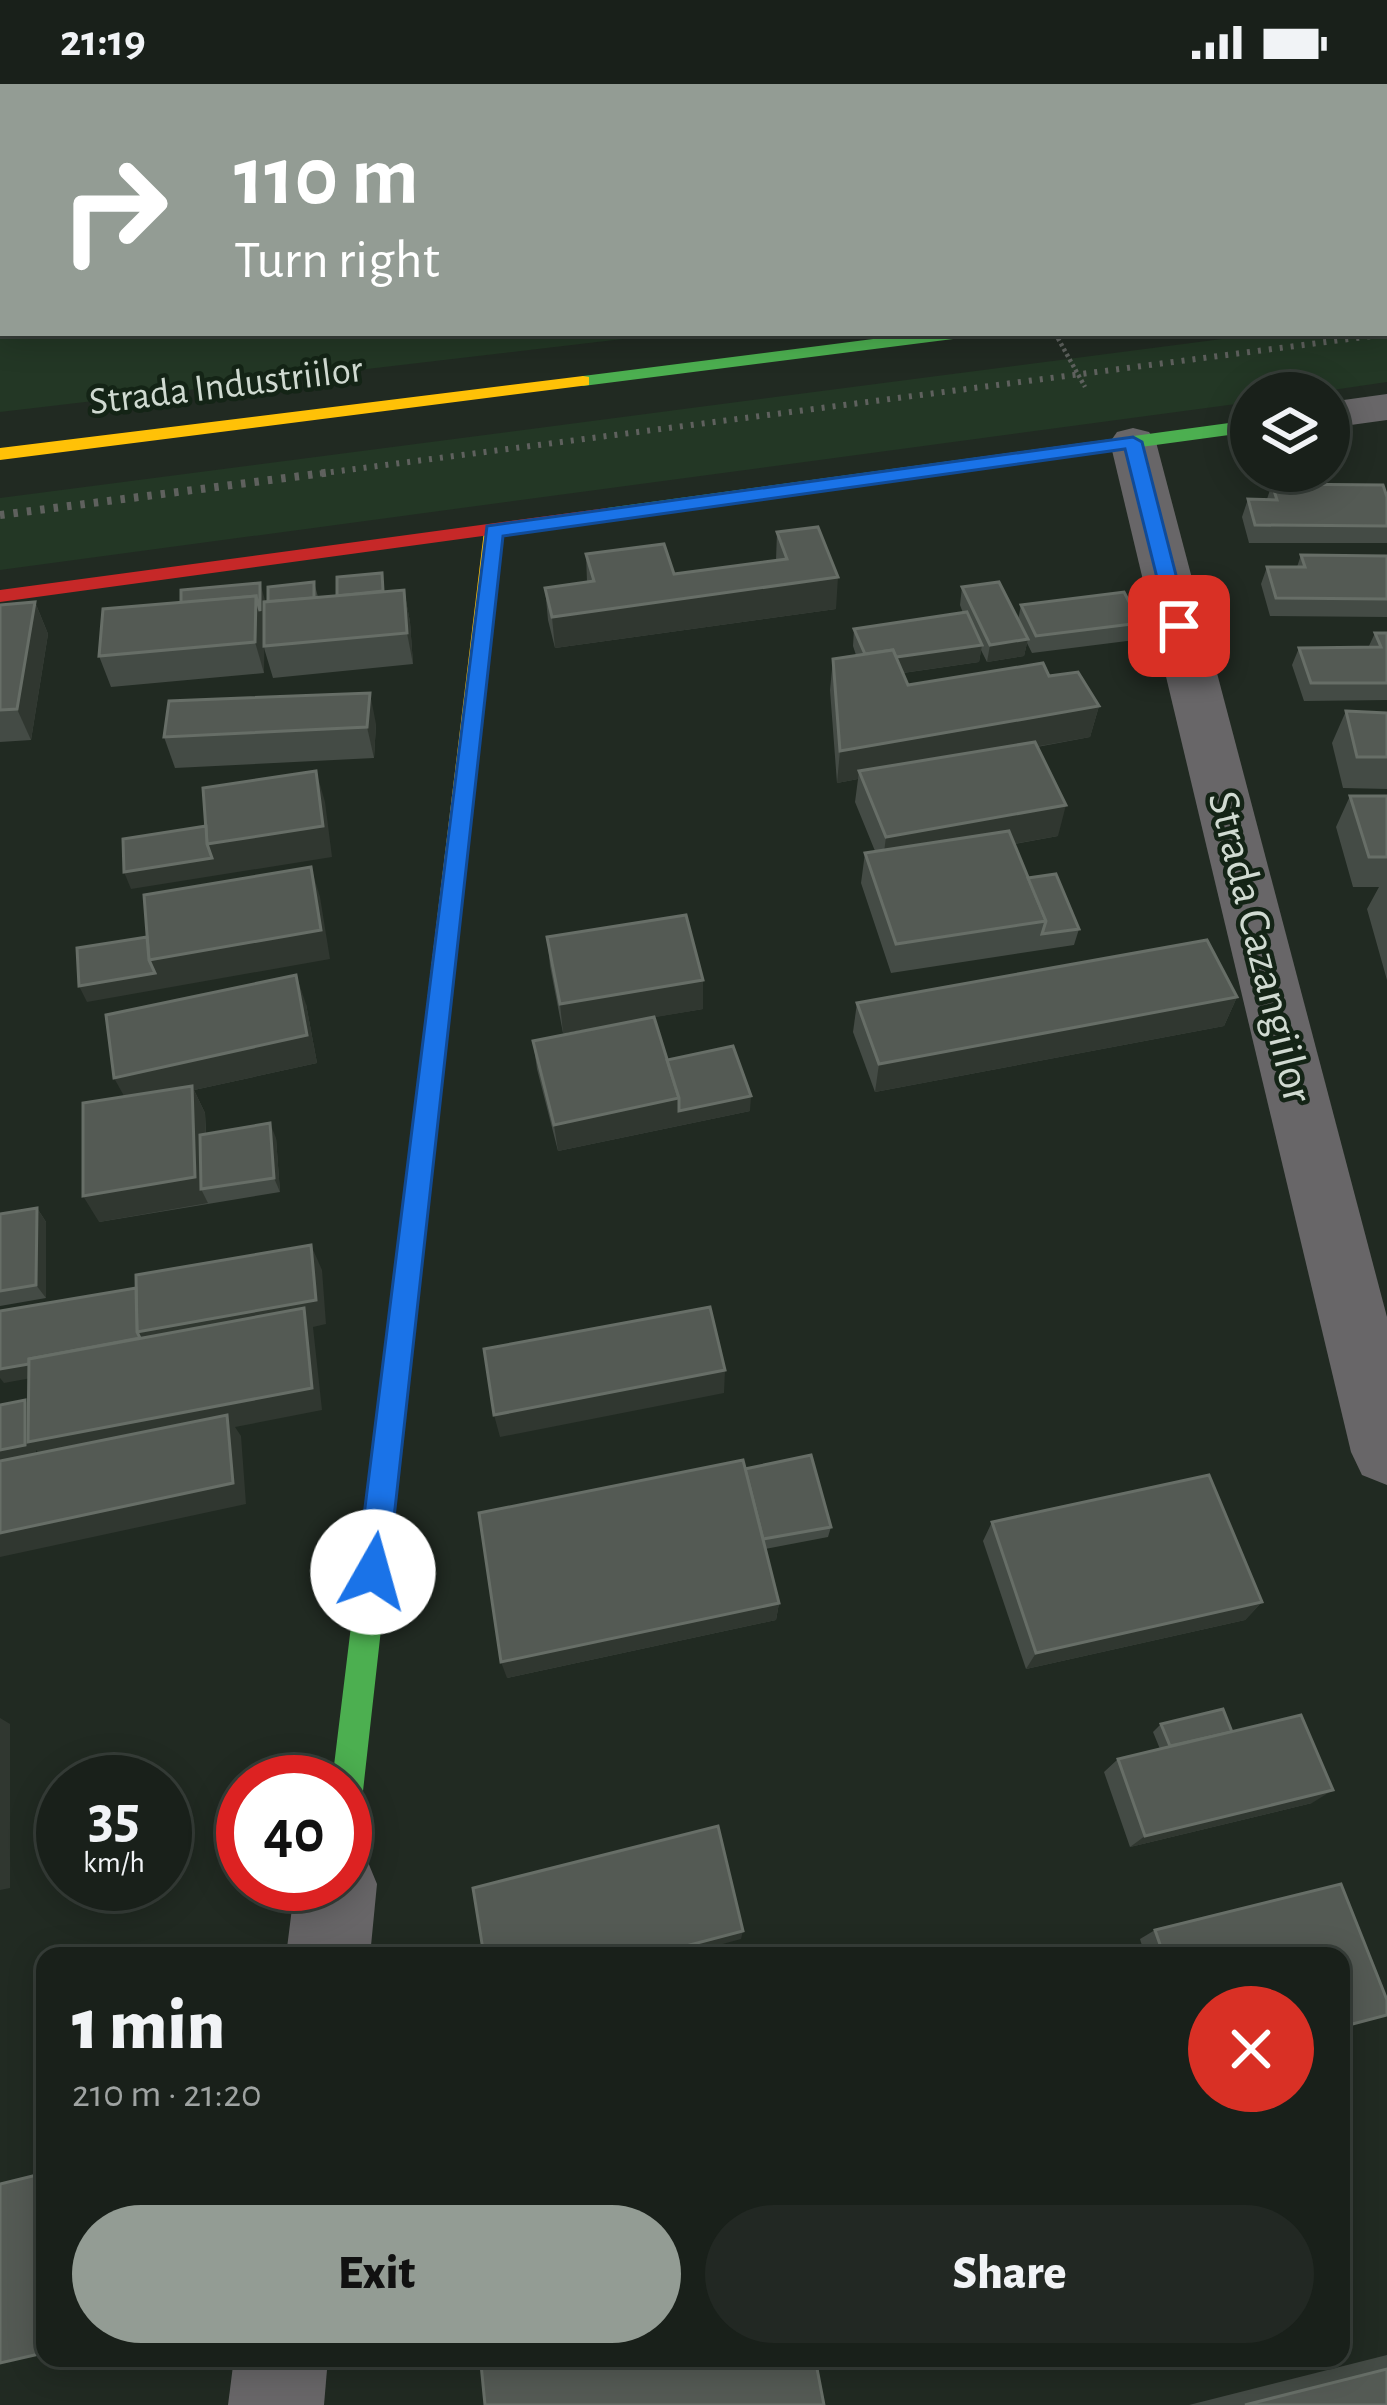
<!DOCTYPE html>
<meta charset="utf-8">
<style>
:root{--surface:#19201a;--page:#222823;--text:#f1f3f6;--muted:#9fa3a2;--line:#373e39;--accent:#939c94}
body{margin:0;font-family:"Alegreya Sans",sans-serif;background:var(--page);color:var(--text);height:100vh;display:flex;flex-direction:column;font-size:45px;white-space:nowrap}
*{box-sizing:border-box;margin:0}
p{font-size:39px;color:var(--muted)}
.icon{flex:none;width:66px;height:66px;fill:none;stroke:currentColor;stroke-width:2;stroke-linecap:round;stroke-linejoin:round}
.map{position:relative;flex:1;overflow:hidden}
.sheet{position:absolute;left:36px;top:1863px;width:1314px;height:420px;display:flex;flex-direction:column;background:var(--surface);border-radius:24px;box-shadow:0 6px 30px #0003,0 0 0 3px var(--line)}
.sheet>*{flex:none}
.banner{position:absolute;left:0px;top:0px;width:1389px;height:252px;box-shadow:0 6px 30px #0003,0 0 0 3px var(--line);background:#939c94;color:#fff;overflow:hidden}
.controls{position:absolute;left:1230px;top:288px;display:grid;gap:24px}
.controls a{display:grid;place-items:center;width:120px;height:120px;border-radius:50%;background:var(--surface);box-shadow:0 6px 30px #0003,0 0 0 3px var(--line);font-size:60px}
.speed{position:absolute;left:36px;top:1671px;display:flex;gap:24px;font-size:60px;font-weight:700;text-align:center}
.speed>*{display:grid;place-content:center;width:156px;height:156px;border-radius:50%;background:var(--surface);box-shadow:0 6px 30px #0003,0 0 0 3px var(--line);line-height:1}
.speed small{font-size:30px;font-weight:400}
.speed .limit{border:18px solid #d22;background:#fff;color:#111}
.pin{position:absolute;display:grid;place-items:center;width:102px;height:102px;color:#fff;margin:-51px;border-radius:24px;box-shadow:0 6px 18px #0006}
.me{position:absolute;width:132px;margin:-66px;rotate:7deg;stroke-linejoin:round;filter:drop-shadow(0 0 9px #0008)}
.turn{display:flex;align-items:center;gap:42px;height:252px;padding:0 36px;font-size:54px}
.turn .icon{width:156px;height:156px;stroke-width:2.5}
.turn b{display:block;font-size:84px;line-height:102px}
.round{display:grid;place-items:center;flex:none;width:126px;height:126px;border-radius:63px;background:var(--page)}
.headline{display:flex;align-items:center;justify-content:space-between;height:204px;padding:0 36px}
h1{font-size:72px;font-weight:800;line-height:90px}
.cta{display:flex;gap:24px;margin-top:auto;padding:24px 36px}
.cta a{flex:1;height:138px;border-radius:72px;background:var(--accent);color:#111;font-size:48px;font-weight:800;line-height:138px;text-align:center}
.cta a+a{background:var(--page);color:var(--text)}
.status{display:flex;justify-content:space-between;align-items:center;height:84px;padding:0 60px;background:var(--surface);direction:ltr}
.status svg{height:33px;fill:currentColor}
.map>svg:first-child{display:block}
.built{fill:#233725}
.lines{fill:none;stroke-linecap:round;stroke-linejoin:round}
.path{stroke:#5e615e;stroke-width:4.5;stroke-dasharray:3 3;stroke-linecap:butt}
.street{fill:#686668;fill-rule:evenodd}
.fast{fill:#4caf50;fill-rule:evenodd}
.slow{fill:#ffc107;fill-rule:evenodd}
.jam{fill:#c62828;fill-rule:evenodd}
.rail-far1{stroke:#5f615e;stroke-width:6;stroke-dasharray:3 8;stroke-linecap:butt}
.rail{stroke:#5f615e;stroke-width:8;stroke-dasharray:4.5 9;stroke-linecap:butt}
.wall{fill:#444b45}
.shaded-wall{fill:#303730}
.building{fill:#545a54;stroke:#676e67;stroke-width:3}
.route{fill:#1a73e8;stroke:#114b97;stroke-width:3}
.labels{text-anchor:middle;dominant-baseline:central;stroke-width:9;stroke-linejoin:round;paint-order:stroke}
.far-street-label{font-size:39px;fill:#d0dad1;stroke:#142416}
.street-label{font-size:45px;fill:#d0dad1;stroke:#142416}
</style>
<div class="status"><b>21:19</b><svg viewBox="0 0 49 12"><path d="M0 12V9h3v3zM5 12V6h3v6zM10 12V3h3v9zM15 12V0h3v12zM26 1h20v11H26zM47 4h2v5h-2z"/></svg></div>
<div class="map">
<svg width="1387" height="2321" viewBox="0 0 1387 2321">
<rect width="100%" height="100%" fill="#212a22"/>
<g class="built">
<polygon points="0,0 1387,0 1387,166 1386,3 3,3 3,249 674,249 0,328"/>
<polygon points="1387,233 1387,298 1312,309 1251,309 1251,318 0,486 0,414 1268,249 1386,249"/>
</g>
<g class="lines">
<polyline class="path" points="1055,249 1085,303"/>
<g class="street">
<polygon points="1387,310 1387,336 1329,344 1329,318"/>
<polygon points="1133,344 1149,348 1156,358 1387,1233 1387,1401 1362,1391 1351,1368 1110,358 1117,348"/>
<polygon points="345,1763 365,1771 377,1800 370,1872 286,1872 295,1800 345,1800"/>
<polygon points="234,2274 328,2274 324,2321 228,2321"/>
</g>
<g class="fast">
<rect x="1386" y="190" width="1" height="10"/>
<polygon points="920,249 970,249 961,254 583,302 574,297 583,292"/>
<polygon points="1251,336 1251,348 607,436 597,430 607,424"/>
<polygon points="437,925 449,935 361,1725 357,1737 345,1741 345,1698 332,1698 425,935"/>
</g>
<g class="slow">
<polygon points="583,292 589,293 589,301 0,376 0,364"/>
<polygon points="494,441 504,447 449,935 437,945 425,935 484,447"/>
</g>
<polygon class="jam" points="607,424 617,430 614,434 0,518 0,506"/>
<polyline class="rail-far1" points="309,391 1387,250"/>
<polyline class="rail" points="0,431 332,388"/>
</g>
<g class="wall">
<polygon points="1272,400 1387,413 1387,459 1249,459 1242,433 1248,415 1267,415"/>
<polygon points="777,448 836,525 555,564 548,536 545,504 587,498 586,470 674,490 776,476"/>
<polygon points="1301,471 1387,472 1387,533 1270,532 1261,500 1267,483 1297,483"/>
<polygon points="314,498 318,513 404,506 410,538 413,580 273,594 264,564 264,589 111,603 99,572 265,518"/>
<polygon points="962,503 1018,536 1021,521 1140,539 1135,556 1032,569 1027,559 1024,572 987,578 981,566 979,578 903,589 908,601 1049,592 1099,622 1090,653 1037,663 1058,752 1014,760 1028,794 1079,845 1074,861 891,889 861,799 865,769 875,767 855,718 858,695 837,699 830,606 833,575 856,571 853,562 854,545 963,529 960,521"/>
<polygon points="35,518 48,550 31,656 0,658 0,521"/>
<polygon points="1375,549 1387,549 1387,616 1304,617 1292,581 1299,564 1368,564"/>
<polygon points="1346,627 1387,629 1387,705 1343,704 1332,659"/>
<polygon points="376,640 374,674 175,684 164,653"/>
<polygon points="1350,712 1387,712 1387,896 1367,825 1379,803 1353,803 1336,743"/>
<polygon points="547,853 703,925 654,933 667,976 750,1027 558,1067 537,985 533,957 644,935 563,949 550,882"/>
<polygon points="1237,913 1224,942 875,1008 853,948 857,919"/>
<polygon points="306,920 317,979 194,1006 205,1029 206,1050 276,1054 280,1108 99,1138 124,1012"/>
<polygon points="37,1124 46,1138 46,1214 0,1222 0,1130"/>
<polygon points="745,1385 831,1443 828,1453 765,1465 779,1519 776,1536 507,1594"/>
<polygon points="992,1438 1262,1518 1245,1536 1026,1585 983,1457"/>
<polygon points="1161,1640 1232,1648 1312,1719 1130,1763 1104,1688 1118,1675 1160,1665 1153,1648"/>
<polygon points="1155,1846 1341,1872 1145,1872 1140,1855"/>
<polygon points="1387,2271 1387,2321 1189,2321"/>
</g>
<g class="shaded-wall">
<polygon points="838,493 836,525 555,564 552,533"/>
<polygon points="260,499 265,516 264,589 255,558 256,512"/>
<polygon points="404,506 410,538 413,580 407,549"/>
<polygon points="35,518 48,550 31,656 17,625"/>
<polygon points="1028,555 1024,572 987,578 990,561"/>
<polygon points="982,561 979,578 867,594 868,577"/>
<polygon points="370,609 376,640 374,674 367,643"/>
<polygon points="1099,622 1090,653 862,694 859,687 858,695 837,699 840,667"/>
<polygon points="316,687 325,718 332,773 131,805 124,788"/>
<polygon points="1066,721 1058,752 882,783 886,753"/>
<polygon points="311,783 320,813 330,875 87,918 79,902 149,876"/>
<polygon points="296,891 306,920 317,979 194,1006 205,1029 208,1104 201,1105 208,1119 99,1138 83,1112 129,1021 114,994"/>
<polygon points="703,896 703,925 563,949 560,920"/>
<polygon points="1237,913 1224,942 875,1008 879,980"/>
<polygon points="751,1012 750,1027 558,1067 554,1041 679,1014"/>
<polygon points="270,1039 276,1054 280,1108 274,1094"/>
<polygon points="37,1124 46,1138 46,1214 36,1201"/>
<polygon points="311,1161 322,1186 326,1240 313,1243 322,1326 235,1343 241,1352 246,1420 0,1473 0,1449 47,1379 36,1366 36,1373 0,1380 0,1366 25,1316 35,1328 306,1244 4,1299 0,1294 0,1285 137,1248"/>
<polygon points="725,1286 724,1309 500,1353 494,1331"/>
<polygon points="1262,1518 1245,1536 1026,1585 1036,1569"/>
<polygon points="779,1519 776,1536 507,1594 501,1578"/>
<polygon points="0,1634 10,1640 10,1804 0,1806"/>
<polygon points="1333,1706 1312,1719 1130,1763 1145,1752"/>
<polygon points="743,1847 741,1855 678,1872 648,1872"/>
<polygon points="41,2090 45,2090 45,2268 39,2270"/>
</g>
<g class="building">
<polygon points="188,0 1297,0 1298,3 187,3"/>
<polygon points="1272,400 1383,401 1387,413 1387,442 1255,441 1248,415 1277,416"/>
<polygon points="818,443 838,493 552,533 545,504 594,497 586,470 664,460 674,490 787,475 777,448"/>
<polygon points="1301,471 1387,472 1387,515 1276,514 1267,483 1305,483"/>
<polygon points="382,489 383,507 337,512 337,493"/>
<polygon points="314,498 314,514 268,518 268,503"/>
<polygon points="999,498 1028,555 990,561 962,503"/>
<polygon points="260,499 260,527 256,512 181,519 181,506"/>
<polygon points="404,506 407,549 264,562 264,518"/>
<polygon points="1124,508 1140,539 1036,552 1021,521"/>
<polygon points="256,512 255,558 99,572 103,525"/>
<polygon points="35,518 17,625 0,626 0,521"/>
<polygon points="967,528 982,561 896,573 893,566 865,570 854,545"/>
<polygon points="1375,549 1387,549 1387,599 1311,599 1299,564 1381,563"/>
<polygon points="893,566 908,601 1043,579 1049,592 1078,588 1099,622 840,667 833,575"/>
<polygon points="370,609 367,643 164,653 169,617"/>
<polygon points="1346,627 1387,629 1387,673 1357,673"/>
<polygon points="1035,658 1066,721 886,753 859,687"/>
<polygon points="316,687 323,742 207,760 203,704"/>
<polygon points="1350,712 1387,712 1387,773 1369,773"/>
<polygon points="206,742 207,760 212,774 124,788 123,755"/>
<polygon points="1009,747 1046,837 896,860 865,769"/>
<polygon points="311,783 321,846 149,876 144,811"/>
<polygon points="1056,790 1079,845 1042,850 1046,837 1028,794"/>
<polygon points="686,831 703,896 560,920 547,853"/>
<polygon points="147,853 149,876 155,889 79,902 77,864"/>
<polygon points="1207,856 1237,913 879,980 857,919"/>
<polygon points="296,891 307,951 114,994 106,931"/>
<polygon points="654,933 679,1014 554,1041 533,957"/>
<polygon points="733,962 751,1012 679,1027 679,1014 667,976"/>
<polygon points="192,1002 195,1093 83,1112 83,1019"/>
<polygon points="270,1039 274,1094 201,1105 200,1051"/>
<polygon points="37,1124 36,1201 0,1207 0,1130"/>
<polygon points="311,1161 316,1216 137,1248 136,1191"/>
<polygon points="136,1204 137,1248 140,1254 29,1275 29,1280 0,1285 0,1227"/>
<polygon points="710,1223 725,1286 494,1331 484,1265"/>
<polygon points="304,1224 312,1304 28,1358 29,1275"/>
<polygon points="25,1316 25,1361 0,1366 0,1321"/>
<polygon points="227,1331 233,1399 0,1449 0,1377"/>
<polygon points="811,1371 831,1443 763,1455 745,1385"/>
<polygon points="743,1376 779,1519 501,1578 479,1429"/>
<polygon points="1209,1391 1262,1518 1036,1569 992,1438"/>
<polygon points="1223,1625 1232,1648 1170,1662 1161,1640"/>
<polygon points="1301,1631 1333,1706 1145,1752 1118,1675"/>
<polygon points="718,1742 743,1847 648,1872 484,1872 473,1804"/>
<polygon points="1341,1800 1387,1916 1387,1931 1341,1943 1341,1872 1164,1872 1155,1846"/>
<polygon points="41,2090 39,2270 0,2279 0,2100"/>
<polygon points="503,2274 815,2274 824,2321 485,2321 481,2280"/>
<polygon points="1387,2285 1387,2321 1245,2321"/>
</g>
<polygon class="route" points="1133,353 1142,358 1189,542 1179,549 1169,542 1125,365 503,452 388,1488 383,1499 373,1503 362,1499 357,1488 487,442"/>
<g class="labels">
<g class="far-street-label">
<text transform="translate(226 302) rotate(-7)">Strada Industriilor</text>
</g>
<g class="street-label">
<text transform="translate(1260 863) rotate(76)">Strada Cazangiilor</text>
</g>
</g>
</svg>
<div class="controls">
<a><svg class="icon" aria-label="layers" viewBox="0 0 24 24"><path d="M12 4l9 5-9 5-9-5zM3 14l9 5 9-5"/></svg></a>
</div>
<div class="speed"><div>35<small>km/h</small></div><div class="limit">40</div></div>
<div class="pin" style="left:1179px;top:542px;background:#d93025"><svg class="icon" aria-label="arrive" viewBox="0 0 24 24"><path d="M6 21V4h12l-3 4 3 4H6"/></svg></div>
<svg class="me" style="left:373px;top:1488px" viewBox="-20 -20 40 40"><circle r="19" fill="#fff"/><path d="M0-13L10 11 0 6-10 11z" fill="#1a73e8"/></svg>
<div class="banner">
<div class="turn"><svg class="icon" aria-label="right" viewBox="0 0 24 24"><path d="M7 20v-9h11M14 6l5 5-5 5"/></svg><div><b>110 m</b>Turn right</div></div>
</div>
<section class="sheet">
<div class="headline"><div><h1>1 min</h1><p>210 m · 21:20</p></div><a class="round" style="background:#d93025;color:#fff"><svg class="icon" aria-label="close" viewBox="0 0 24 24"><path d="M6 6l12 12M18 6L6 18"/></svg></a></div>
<div class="cta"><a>Exit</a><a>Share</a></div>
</section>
</div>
